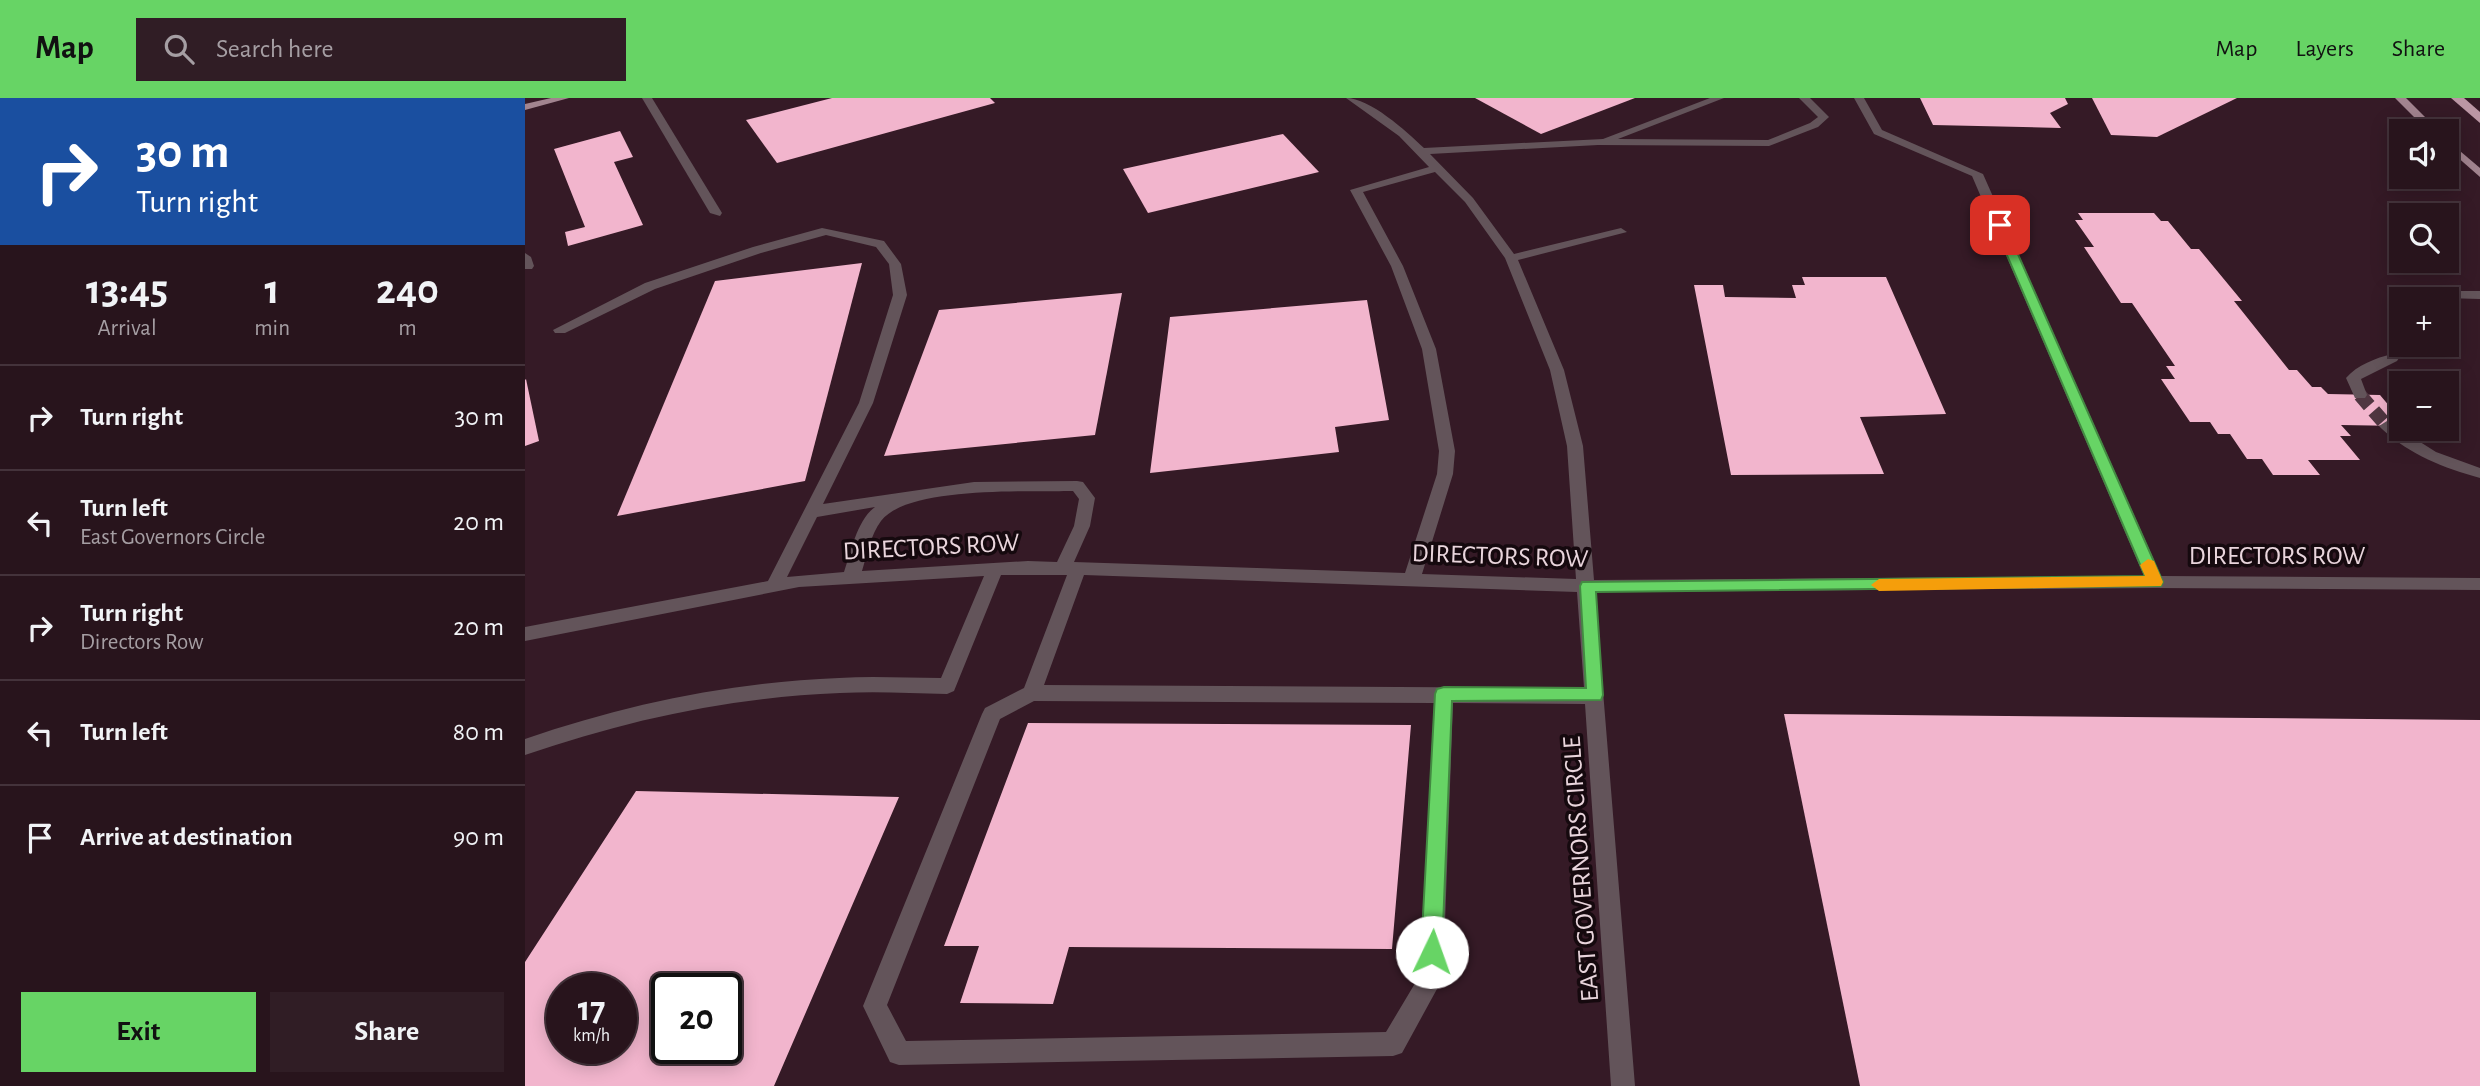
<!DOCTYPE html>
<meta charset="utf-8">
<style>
:root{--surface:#28141c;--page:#301d25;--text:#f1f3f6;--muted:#a59ea3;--line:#44333b;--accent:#67d465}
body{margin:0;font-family:"Alegreya Sans",sans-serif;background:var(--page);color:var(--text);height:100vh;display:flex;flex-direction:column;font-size:26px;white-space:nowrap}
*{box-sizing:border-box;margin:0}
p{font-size:23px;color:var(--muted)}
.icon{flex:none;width:38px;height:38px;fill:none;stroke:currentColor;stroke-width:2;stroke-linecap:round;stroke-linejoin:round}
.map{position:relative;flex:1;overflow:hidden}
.details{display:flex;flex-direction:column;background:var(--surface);width:525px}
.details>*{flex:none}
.banner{background:#1a4fa0;color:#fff;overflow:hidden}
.buttons{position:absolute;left:1864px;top:21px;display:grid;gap:14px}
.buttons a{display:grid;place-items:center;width:70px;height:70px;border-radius:0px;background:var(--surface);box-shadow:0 4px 18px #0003,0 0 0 2px var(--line);font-size:35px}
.speed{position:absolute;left:21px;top:875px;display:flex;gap:14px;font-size:35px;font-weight:700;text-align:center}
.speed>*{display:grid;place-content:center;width:91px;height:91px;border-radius:50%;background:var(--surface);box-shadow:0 4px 18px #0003,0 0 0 2px var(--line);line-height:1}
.speed small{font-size:18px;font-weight:400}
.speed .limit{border:4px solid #111;border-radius:10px;background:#fff;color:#111}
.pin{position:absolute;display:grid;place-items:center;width:60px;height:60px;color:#fff;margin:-30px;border-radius:14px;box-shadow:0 4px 10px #0006}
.me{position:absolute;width:77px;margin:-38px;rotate:3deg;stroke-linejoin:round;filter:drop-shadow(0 0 5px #0008)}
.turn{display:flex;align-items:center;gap:24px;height:147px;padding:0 21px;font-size:32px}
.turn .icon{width:91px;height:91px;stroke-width:2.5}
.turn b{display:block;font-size:49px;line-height:60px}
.eta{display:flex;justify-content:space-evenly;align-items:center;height:119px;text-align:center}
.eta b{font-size:42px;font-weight:600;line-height:49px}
.action{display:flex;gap:14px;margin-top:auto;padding:14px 21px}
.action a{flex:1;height:80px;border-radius:0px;background:var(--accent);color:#111;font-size:28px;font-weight:600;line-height:80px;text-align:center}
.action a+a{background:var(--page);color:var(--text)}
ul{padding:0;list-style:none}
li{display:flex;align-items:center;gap:21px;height:105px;padding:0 21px;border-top:2px solid var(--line)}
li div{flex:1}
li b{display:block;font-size:26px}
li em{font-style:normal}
header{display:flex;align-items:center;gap:42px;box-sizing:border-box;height:98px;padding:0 35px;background:var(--accent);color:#111}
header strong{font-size:33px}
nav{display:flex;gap:38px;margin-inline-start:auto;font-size:24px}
.search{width:490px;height:63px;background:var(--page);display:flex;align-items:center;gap:18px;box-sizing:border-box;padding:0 24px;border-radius:0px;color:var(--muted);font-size:26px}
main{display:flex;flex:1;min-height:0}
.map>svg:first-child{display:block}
.building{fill:#f2b5cd;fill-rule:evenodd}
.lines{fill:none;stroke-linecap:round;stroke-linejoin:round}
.minor-tunnel{stroke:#503641;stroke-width:14;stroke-dasharray:14 7;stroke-linecap:butt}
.minor{fill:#63545a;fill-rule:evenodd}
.major{fill:#a2848f;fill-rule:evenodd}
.highway{fill:#bb96a4;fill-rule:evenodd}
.route{fill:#67d465;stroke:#438a42;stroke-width:2}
.slow{fill:#f59e0b}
.labels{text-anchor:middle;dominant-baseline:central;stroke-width:7;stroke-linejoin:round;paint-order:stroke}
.street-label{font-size:26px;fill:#e9d5dc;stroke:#15090e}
</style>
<header>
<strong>Map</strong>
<div class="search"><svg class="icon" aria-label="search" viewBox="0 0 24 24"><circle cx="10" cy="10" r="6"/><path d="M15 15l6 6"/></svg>Search here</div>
<nav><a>Map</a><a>Layers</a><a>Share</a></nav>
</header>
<main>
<section class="details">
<div class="banner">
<div class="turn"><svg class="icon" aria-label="right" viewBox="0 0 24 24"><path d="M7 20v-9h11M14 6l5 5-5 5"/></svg><div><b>30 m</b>Turn right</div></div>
</div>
<div class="eta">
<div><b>13:45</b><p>Arrival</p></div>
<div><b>1</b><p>min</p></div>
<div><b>240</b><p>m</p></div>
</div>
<ul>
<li><svg class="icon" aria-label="right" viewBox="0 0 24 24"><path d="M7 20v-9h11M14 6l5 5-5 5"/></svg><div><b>Turn right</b></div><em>30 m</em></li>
<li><svg class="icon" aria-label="left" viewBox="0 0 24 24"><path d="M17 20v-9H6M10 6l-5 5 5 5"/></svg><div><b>Turn left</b><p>East Governors Circle</p></div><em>20 m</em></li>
<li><svg class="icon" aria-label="right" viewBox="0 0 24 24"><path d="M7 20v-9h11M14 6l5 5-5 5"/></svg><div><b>Turn right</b><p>Directors Row</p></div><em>20 m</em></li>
<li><svg class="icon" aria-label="left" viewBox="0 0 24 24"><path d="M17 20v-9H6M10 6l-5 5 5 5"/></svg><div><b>Turn left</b></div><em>80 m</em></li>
<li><svg class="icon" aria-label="arrive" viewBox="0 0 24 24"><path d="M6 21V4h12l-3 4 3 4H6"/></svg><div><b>Arrive at destination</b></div><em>90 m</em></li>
</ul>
<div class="action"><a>Exit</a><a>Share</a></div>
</section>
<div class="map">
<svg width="1955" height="988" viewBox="0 0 1955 988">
<rect width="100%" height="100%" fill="#351a26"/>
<g class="building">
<polygon points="307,0 465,0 470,5 252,65 221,22"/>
<polygon points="950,0 1110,0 1016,36"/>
<polygon points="1395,0 1540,0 1543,6 1525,15 1536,30 1408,27"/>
<polygon points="1567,0 1712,0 1632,39 1586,37"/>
<polygon points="95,33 108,59 89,64 118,127 43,148 40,134 60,129 29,51"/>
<polygon points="758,36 794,74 623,115 598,71"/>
<polygon points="1553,115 1629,115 1636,123 1643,123 1666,151 1674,151 1717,203 1709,203 1764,272 1772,272 1787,289 1796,289 1803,296 1855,297 1876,322 1876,328 1816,327 1826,338 1815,338 1835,362 1783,362 1795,377 1748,377 1737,361 1722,361 1705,336 1693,336 1685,324 1665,324 1636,281 1650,281 1641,268 1650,268 1607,205 1596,205 1559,149 1569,149 1550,122 1558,122"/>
<polygon points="337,165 280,383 92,418 190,183"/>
<polygon points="1277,179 1361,179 1421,316 1335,319 1359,376 1206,377 1169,187 1198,187 1200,199 1271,200 1267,187 1280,187"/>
<polygon points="597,195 570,337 359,358 414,212"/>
<polygon points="842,202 864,322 810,329 814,354 625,375 645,219"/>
<polygon points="1,281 14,343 0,348 0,282"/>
<polygon points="1259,616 1955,622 1955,988 1335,988"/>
<polygon points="503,625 886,627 867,851 544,849 528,906 435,905 454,848 419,848"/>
<path d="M 111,693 L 374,699 L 249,988 L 0,988 L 0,864 ZM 37,891 L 96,891 L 96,950 L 37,950 ZM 142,891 L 201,891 L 201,950 L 142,950 Z"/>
</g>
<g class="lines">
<polyline class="minor-tunnel" points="1835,297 1862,328"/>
<g class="minor">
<polygon points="117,0 127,0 197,115 195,118 185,115"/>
<path d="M 821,0 C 845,0 881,33 899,50 L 1078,41 L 1185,0 L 1199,0 L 1093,41 L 1243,42 L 1285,25 L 1293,19 L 1274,0 L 1285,0 L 1304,19 L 1293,29 L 1244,48 L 1073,47 L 905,56 L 948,100 L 989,156 L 1096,130 L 1102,134 L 993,162 L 1039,272 L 1058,348 L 1069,482 L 1619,478 L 1447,78 L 1349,36 L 1329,0 L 1339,0 L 1357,32 L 1458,76 L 1636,478 L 1955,480 L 1955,492 L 1630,490 L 1070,494 L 1110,988 L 1086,988 L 1060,606 L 928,605 L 918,880 L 877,955 L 868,958 L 374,967 L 365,964 L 338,908 L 457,616 L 460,610 L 499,590 L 542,477 L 476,477 L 429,593 L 422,596 C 386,595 350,593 315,595 C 207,599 101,622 0,657 L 0,641 C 101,606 207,584 314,580 C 348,578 382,580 416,580 L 459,478 L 274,489 L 0,543 L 0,529 L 243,483 L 334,305 L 368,197 L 364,166 L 351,149 L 301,137 L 236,155 L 130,191 L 40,235 L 30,235 L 28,232 L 120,185 L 228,149 L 297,130 L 359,143 L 376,166 L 382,197 L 348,305 L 298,406 L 449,384 L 552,383 L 558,384 L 570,400 L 565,428 L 549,464 L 880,475 L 912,376 L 914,353 L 897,251 L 866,168 L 825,92 L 904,69 L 874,38 ZM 910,74 L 940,104 L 980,160 L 1025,272 L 1042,348 L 1051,481 L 897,476 L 928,376 L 930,353 L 911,251 L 878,168 L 838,94 ZM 548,393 L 554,401 L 549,428 L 532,464 L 503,463 L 337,473 C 342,457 346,436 356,423 C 382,388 505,394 548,393 ZM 350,409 C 332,422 326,454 319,474 L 262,479 L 292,419 ZM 559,477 L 1052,494 L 1059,590 L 519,587 ZM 509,603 L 909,605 L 895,877 L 861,934 L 381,943 L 362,907 L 475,621 Z"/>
<polygon points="0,155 6,159 9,168 7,171 0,171"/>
<polygon points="1924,193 1955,193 1955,201 1919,200 1917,197"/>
<path d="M 1867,256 L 1874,260 L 1872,263 L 1836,281 L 1842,297 L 1840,300 L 1830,300 L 1821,280 C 1832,267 1851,260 1867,256 Z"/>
<path d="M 1862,323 L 1911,354 L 1955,370 L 1955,380 C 1919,370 1885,357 1857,331 L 1854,328 Z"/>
</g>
<g class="major">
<polygon points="26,0 44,0 0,12 0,6"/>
<polygon points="1870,0 1881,0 1914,33 1903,33"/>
<polygon points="1922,42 1955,70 1955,79 1922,50"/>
</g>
<polygon class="highway" points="1926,0 1939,0 1955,14 1955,25"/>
</g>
<polygon class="route" points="1475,124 1480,127 1638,484 1636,488 1071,494 1078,597 1076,602 927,603 917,854 914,861 907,864 900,861 896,854 910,596 912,591 919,589 1061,590 1055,488 1057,484 1620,478 1469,127"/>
<polygon class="slow" points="1623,461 1629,463 1638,484 1636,488 1354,493 1346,487 1354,481 1620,478 1615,467"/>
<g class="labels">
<g class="street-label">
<text transform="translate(406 449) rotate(-3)">DIRECTORS ROW</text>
<text transform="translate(975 458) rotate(2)">DIRECTORS ROW</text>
<text x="1752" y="458">DIRECTORS ROW</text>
<text transform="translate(1056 771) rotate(-94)">EAST GOVERNORS CIRCLE</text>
</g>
</g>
</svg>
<div class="buttons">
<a><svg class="icon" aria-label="sound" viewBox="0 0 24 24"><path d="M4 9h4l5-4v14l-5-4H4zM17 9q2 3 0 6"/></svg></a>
<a><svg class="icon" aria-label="search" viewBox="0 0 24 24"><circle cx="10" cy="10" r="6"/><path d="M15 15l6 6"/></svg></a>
<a>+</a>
<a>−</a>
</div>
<div class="speed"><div>17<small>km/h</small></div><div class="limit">20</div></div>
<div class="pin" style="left:1475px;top:127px;background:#d93025"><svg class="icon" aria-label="arrive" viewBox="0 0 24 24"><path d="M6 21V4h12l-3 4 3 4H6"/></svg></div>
<svg class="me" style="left:907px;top:854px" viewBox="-20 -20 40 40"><circle r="19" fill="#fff"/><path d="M0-13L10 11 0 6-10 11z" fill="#67d465"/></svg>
</div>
</main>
